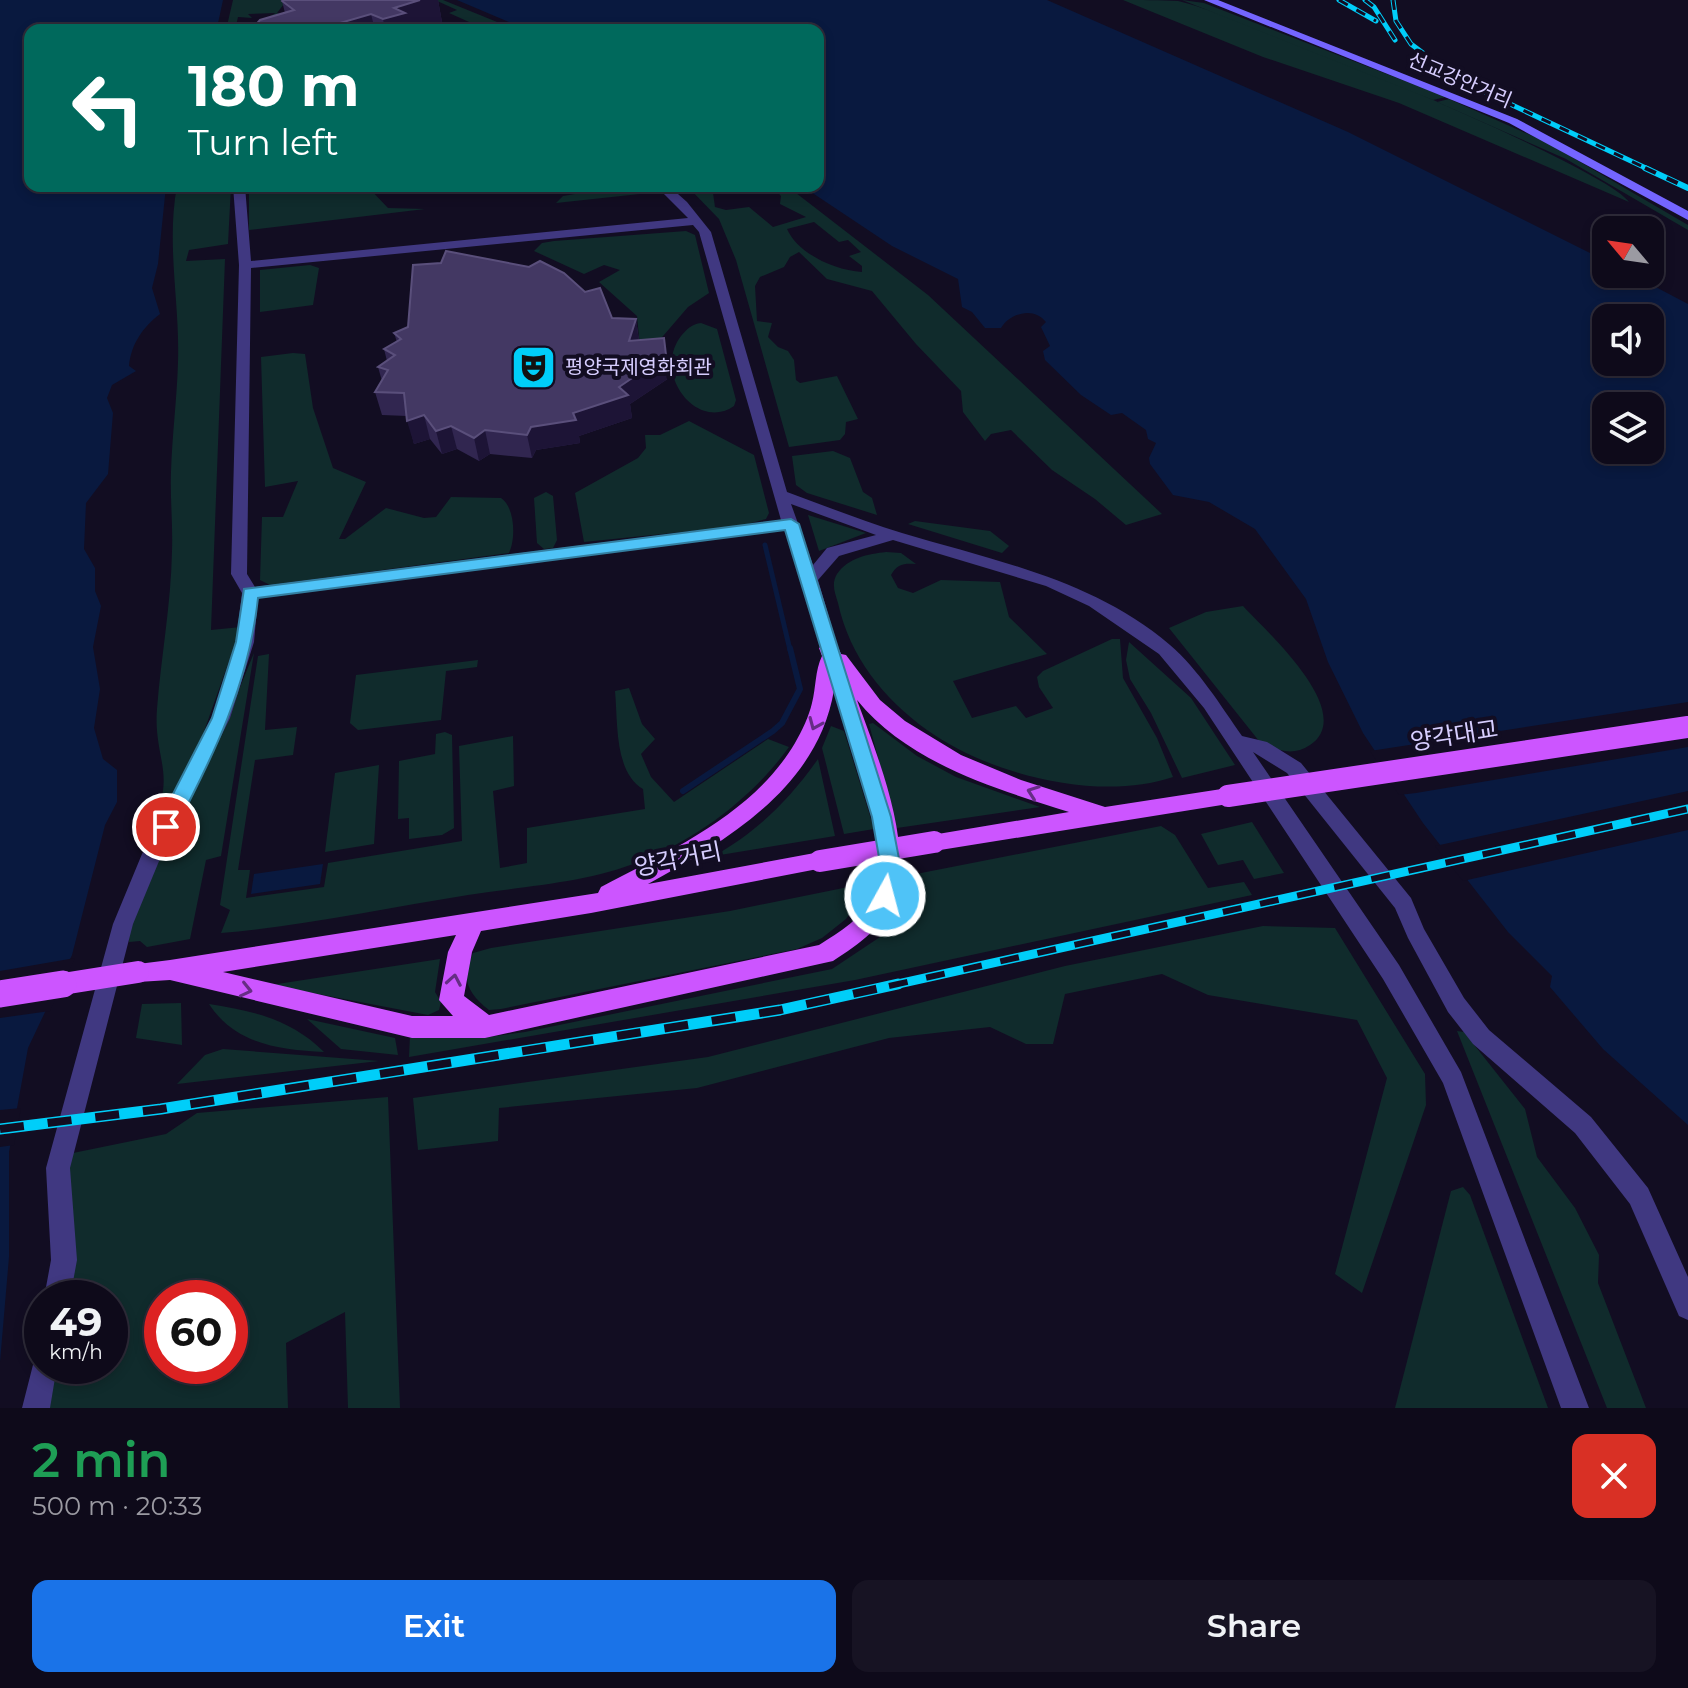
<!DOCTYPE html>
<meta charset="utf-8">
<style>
:root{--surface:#0e0a1a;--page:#171323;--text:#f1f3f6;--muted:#9b9aa2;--line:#2e2b39;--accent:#1a73e8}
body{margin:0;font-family:Montserrat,"Noto Sans KR",sans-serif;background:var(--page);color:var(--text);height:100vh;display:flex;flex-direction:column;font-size:30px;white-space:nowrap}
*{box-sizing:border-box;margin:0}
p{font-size:26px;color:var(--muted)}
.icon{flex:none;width:44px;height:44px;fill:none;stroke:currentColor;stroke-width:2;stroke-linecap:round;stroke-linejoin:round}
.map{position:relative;height:1408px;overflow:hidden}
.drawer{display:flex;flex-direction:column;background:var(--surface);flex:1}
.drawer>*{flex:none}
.hud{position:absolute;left:24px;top:24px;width:800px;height:168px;border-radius:16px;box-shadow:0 4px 12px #0003,0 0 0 2px var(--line);background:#00695c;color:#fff;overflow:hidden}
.needle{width:52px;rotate:299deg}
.buttons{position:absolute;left:1592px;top:216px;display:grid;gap:16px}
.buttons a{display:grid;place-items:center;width:72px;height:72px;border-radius:16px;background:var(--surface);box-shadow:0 4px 12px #0003,0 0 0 2px var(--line);font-size:40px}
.speed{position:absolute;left:24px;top:1280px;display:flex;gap:16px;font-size:40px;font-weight:700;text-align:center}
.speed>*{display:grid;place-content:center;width:104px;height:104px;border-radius:50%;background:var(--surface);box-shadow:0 4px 12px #0003,0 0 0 2px var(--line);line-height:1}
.speed small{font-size:20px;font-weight:400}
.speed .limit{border:12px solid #d22;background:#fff;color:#111}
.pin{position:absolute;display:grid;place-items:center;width:68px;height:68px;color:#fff;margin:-34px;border:4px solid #fff;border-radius:50%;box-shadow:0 2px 8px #0007}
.me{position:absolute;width:88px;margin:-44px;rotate:7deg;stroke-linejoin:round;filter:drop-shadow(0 0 6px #0008)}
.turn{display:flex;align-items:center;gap:28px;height:168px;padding:0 32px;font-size:36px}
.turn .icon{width:104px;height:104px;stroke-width:2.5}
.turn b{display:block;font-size:56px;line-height:68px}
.round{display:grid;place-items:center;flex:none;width:84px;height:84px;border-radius:16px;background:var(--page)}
.head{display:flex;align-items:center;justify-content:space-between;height:136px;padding:0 32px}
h1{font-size:48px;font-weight:600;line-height:60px;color:#1e9e55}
.primary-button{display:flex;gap:16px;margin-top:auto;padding:16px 32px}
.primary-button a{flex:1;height:92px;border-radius:16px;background:var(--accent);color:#fff;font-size:32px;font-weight:600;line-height:92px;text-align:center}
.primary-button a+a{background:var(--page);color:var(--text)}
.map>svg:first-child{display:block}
.green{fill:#102b2c;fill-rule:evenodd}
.water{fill:#09193f;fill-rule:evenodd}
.pier{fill:#120d22}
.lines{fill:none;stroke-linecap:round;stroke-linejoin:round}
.stream-far1{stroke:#09193f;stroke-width:5}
.stream{stroke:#09193f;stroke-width:6}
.minor{fill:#403881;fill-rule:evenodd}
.secondary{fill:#7465ff;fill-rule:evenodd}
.primary{fill:#c5f;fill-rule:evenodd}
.rail-far3-casing{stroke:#00cef9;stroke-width:5}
.rail-far2-casing{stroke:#00cef9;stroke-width:6}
.rail-far1-casing{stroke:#00cef9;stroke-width:9}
.rail-casing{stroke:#00cef9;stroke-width:11}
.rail-far3{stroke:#120d22;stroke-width:3;stroke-dasharray:10;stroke-linecap:butt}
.rail-far2{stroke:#120d22;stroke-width:4;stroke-dasharray:12;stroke-linecap:butt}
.rail-far1{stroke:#120d22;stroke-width:6;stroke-dasharray:19;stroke-linecap:butt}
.rail{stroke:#120d22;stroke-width:8;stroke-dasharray:24;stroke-linecap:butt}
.primary-bridge-far1{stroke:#c5f;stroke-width:22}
.primary-bridge{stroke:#c5f;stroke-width:27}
.wall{fill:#312650}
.shaded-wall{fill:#1d1436}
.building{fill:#433863;stroke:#5a4f7b;stroke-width:2}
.oneway{stroke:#662d85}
.route{fill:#4fc3f7;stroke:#337fa1;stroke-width:2}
.labels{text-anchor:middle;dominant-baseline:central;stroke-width:8;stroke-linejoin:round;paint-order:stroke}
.far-street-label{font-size:20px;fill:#d7ceff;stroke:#120d22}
.far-poi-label{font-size:20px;fill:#d7ceff;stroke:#120d22;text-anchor:start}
.street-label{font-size:24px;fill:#d7ceff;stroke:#120d22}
</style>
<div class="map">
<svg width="1688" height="1408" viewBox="0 0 1688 1408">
<rect width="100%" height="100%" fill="#120d22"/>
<g class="green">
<polygon points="233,0 287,0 277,13 284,16 279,20 270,16 276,13 248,14 252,18 238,17 235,30 226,30"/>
<polygon points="435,0 443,0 517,30 487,30 449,13 457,10"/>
<path d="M 1123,0 C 1140,0 1161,0 1178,1 C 1237,14 1603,165 1629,202 L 1399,103 L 1263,57 Z"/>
<polygon points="1182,0 1204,3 1446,97 1433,100"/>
<polygon points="1449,99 1546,142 1688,225 1688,230 1566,159 1437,102"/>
<path d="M 177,186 L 231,186 L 228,244 L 189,250 L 186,261 L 225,259 L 211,630 L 241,627 L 196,754 L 155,833 L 149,827 C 179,777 153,759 157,709 C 161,657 171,605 172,551 C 173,525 170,498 171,472 C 172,435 177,399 178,362 C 180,303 166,245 177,186 Z"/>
<polygon points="249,186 367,186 388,208 425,209 249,230"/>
<polygon points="599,186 642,186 649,193 556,203 563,196 599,190"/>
<path d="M 687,186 L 712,186 L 715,207 L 726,210 L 749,207 L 773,227 L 806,217 L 780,204 L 781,196 L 772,186 L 787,186 L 928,295 L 1162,514 L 1126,525 L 1095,499 L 1052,470 L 1011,430 L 991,434 L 985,441 L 963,412 L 961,391 L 916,344 L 872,291 L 827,279 L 799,252 L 790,257 L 784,267 L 760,277 L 755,286 L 757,321 L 772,323 L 768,337 L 778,347 L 788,351 L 794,360 L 796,380 L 800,383 L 837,376 L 858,419 L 846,422 L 845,434 L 840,440 L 789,447 L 736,260 L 719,219 ZM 814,222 L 839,242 L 848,240 L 861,252 L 849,256 L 862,266 L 862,272 C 832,270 797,252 787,229 Z"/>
<polygon points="686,231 695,235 709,293 688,307 651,350 640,347 637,316 599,282 620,270 604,265 584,274 534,251 542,243 554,241"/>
<polygon points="310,265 319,268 313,305 260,312 260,270"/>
<path d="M 701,323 L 717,329 L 736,400 L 734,406 C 697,432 652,374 681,336 C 687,329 692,324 701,323 Z"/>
<path d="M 293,353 L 305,354 L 313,408 L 333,468 L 366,482 L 339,539 L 345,539 L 386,508 L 424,518 L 436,517 L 451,497 L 501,498 C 515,507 516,539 509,553 L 270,585 L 260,580 L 262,517 L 283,517 L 298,481 L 265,487 L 261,357 Z"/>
<polygon points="689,421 754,455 769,513 766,519 741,526 584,542 575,493 638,458 646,448 645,435 660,435"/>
<polygon points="833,451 850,458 863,492 872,498 877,515 807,493 796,485 792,456"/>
<polygon points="546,492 553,496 557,540 553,548 544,549 537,543 534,498"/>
<polygon points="808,515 866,533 819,551"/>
<polygon points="915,521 990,531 1009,546 1002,553 908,524"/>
<path d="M 886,552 L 901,553 L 916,564 C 904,563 897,564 891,575 L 898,588 L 913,593 L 941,580 L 1000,582 L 1009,617 L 1047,654 L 953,681 L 972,718 L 1016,706 L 1026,718 L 1053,708 L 1039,687 L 1037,677 L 1043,671 L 1112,639 L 1120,639 L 1123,678 L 1157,738 L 1173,777 C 1099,802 990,775 927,730 C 883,698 850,657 838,603 C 835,593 831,584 837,574 C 848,558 868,554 886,552 Z"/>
<path d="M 1243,606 C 1266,631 1358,713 1310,745 C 1292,757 1276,750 1259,741 L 1169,628 L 1206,612 Z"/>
<polygon points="1129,642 1191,698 1235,765 1182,778 1151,713 1130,679 1126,660"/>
<polygon points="254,653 221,856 206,860 190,939 147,947 140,941 129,942 130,916 211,757"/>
<path d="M 269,654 L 265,730 L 297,727 L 293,755 L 255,760 L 238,870 L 250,870 L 246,898 L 324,887 L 328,863 L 462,841 L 459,746 L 513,736 L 514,786 L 493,791 L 500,868 L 527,863 L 527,828 L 645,809 L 643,789 C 614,772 618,722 615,691 L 629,688 L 642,724 L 655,739 L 641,754 L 651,777 L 674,802 L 768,739 L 789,747 C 754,796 698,839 641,861 C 587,883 525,886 468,895 C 385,908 304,926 221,933 L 230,910 L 220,905 L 258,656 Z"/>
<polygon points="478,660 477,667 446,671 441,720 358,730 350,723 356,675"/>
<polygon points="873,723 917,756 956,777 1040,807 897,828 869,724"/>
<polygon points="831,726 844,731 874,829 844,834 822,748"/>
<polygon points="445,732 452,735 454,828 442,835 409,839 409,818 398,819 399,761 435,754 436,734"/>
<path d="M 818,759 L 835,836 L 714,856 C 758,831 789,800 818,759 Z"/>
<polygon points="379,765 374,844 325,852 335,773"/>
<polygon points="1252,822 1284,873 1254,879 1243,860 1218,865 1201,834"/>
<polygon points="1161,826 1175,835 1208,888 1244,882 1252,895 855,980 409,1057 410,1036 482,1038 525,1032 832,969 880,937 893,922 916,874"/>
<path d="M 873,882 L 846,919 L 822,938 L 797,949 L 501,1009 L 489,1010 C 468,993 460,979 473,953 L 491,948 L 730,911 Z"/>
<polygon points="1263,926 1335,928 1425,1074 1426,1105 1362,1293 1335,1274 1387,1078 1357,1020 1208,995 1162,974 1065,994 1053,1044 1026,1044 990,1027 889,1038 697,1088 499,1108 498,1141 418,1150 413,1098 708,1057 1065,966"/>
<polygon points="440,959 435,992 441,1002 439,1010 428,1015 271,985"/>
<polygon points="181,1003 182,1045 136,1038 142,1004"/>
<path d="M 209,1004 C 253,1011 291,1019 324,1052 C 279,1050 235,1044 209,1004 Z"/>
<polygon points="307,1019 395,1038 398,1055 341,1049"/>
<polygon points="1457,1031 1464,1032 1525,1109 1537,1157 1575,1208 1599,1255 1598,1283 1646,1408 1607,1408"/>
<polygon points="223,1049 379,1061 177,1084 205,1055"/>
<path d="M 388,1097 L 400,1408 L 348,1408 L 345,1312 L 286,1343 L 288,1408 L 48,1408 L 55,1366 L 110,1366 L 110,1298 L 66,1298 L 66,1171 L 73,1153 L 166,1134 L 197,1113 ZM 162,1298 L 230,1298 L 230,1366 L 162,1366 Z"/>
<polygon points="1463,1187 1470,1195 1548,1408 1395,1408 1451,1191"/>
</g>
<g class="water">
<path d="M 0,0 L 223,0 L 217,28 L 209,30 L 30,30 L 30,186 L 166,186 L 158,264 L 152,288 L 160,314 C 143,327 131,344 129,366 L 136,371 L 112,385 L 107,398 L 113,413 L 108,474 L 86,503 L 84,549 L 95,568 L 95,591 L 101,606 L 93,647 L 100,689 L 94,728 L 103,759 L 117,770 L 117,802 L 105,825 L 72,955 L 28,1048 L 9,1152 L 9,1257 L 0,1362 Z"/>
<path d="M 457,0 L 1047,0 L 1348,132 L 1606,261 L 1606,274 L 1631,274 L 1688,304 L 1688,1125 L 1603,1049 L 1550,987 L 1552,976 L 1508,932 L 1423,823 L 1363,733 L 1328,662 L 1306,599 L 1255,529 L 1209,502 L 1173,495 L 1150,464 L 1149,458 L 1156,443 L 1148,439 L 1146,430 L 1122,413 L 1111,415 L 1081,395 L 1045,360 L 1043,351 L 1050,346 L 1041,327 L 1046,322 C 1034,306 1010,313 1001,328 L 985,328 L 972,312 L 962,307 L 958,279 L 892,246 L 802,186 L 818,186 L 818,30 L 528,30 ZM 1606,318 L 1650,318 L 1650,362 L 1606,362 ZM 1606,406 L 1650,406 L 1650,450 L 1606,450 Z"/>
<polygon points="323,864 320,884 251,894 254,874"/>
</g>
<g class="pier">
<polygon points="1688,702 1688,747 1416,793 1399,795 1370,751"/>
<polygon points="1688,791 1688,830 1463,881 1435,846"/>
<polygon points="75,958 50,1011 0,1018 0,971"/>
<polygon points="21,1108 14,1145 0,1147 0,1110"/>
</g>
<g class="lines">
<polyline class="stream-far1" points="765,545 790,650"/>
<polyline class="stream" points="683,791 773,731 782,723 800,689 790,648"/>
<g class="minor">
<path d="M 233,186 L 245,186 L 251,261 L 688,218 L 656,186 L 669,186 L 687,202 L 711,232 L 787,492 C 825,506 863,521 902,533 C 996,561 1094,580 1170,645 C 1199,670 1221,706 1242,736 L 1267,742 L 1301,763 L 1411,898 L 1424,929 L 1464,998 L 1489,1030 L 1591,1117 L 1648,1188 L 1688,1277 L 1688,1320 L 1679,1316 L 1630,1204 L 1575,1133 L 1473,1044 L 1448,1012 L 1408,938 L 1395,908 L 1287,773 L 1253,752 L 1399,965 L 1461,1072 L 1589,1408 L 1561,1408 L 1443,1083 L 1383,979 L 1204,708 L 1159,654 L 1089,606 L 1046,586 L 893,540 L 839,556 L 818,580 L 838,648 L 835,652 L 823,652 L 785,530 L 258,597 L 254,642 L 230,718 L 162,854 L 133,924 L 70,1168 L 77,1260 L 70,1298 L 44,1298 L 51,1260 L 46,1168 L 113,924 L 142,854 L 212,718 L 236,642 L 242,593 L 231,574 L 239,265 ZM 693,225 L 699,232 L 781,520 L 255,587 L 247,574 L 251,268 ZM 791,504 L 876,535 L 827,548 L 813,565 Z"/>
<polygon points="42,1353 42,1366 57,1366 50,1408 22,1408 35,1357"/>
</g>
<polygon class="secondary" points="1204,0 1218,0 1517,119 1688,211 1688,220 1509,123"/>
<path class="primary" d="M 829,641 L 836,643 L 841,654 L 846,655 L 880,700 L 905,721 L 961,755 L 1021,780 L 1105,807 L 1228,788 L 1236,790 L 1239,796 L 1236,802 L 1228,804 L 934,851 L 926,848 L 923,842 L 926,836 L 1069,812 C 996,789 908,763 857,700 C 876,752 912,839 896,894 C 887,925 859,944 833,961 L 485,1038 L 412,1038 L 170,980 L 138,982 L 130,979 L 126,972 L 130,965 L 170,960 L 598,893 L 601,887 C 671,850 753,814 795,743 C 802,731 809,716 812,703 C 816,688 815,670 822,656 L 819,648 ZM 834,690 C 851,739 891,845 873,895 C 865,917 838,933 819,945 L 489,1015 L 464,996 L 472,952 L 481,931 L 591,913 L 828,867 L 831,861 L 828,855 L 820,852 L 648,884 C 727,841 818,787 834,690 ZM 456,935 L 448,952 L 439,1000 L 453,1016 L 412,1016 L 223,972 Z"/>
<defs>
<g id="rail-far3">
<polyline points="1339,0 1376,21"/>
<polyline points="1365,0 1374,7 1395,40"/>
<polyline points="1393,0 1396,21 1411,44 1459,80 1650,170"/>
</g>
<polyline id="rail-far2" points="1645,168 1688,188"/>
<polyline id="rail-far1" points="889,986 1688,809"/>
<polyline id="rail" points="0,1129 161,1109 780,1010 898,984"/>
</defs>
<use href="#rail-far3" class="rail-far3-casing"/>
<use href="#rail-far2" class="rail-far2-casing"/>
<use href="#rail-far1" class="rail-far1-casing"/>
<use href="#rail" class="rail-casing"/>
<use href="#rail-far3" class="rail-far3"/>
<use href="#rail-far2" class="rail-far2"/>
<use href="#rail-far1" class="rail-far1"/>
<use href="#rail" class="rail"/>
<g class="primary-bridge-far1">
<polyline points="1228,796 1688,727"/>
<polyline points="820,861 934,842"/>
<polyline points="50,986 138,972"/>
</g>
<polyline class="primary-bridge" points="0,994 63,984"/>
</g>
<g class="wall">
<polygon points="283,0 438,0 442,22 415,30 251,30 285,13 282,1"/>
<polygon points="612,318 636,319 639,340 669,378 630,404 632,418 579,436 580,443 536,450 532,458 490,454 479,461 457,449 442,454 430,439 414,444 407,416 382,415 375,392 382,381 378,367 387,361 384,349 397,342 394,333"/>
</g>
<g class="shaded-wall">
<polygon points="420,0 438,0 442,22 415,30 385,30 383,19 394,8"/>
<polygon points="371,14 375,30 316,30"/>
<polygon points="636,319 639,342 629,341"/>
<polygon points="666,355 669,378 630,404 632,418 579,436 580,443 536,450 532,458 527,435 531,427 573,413 619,387"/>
<polygon points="424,415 430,439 414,444 407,421"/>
<polygon points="451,426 457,449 442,454 436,431"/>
<polygon points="485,430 490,454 479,461 474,438"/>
</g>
<g class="building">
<polygon points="283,0 420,0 394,8 405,13 383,19 371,14 316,30 251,30 260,20 294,10 282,1"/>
<polygon points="446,251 529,267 540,261 564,273 585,292 600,288 612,318 636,319 629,341 664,338 666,355 619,387 628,395 573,413 576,420 531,427 527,435 485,430 474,438 451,426 436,431 424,415 407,421 404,393 375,392 388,370 378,367 395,355 384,349 401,339 394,333 408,327 413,265 441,263"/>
</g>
<defs><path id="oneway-chevron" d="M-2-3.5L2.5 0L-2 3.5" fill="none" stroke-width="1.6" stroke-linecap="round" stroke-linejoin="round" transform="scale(2)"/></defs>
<g class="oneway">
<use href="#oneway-chevron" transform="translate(815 724) rotate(113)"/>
<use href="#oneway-chevron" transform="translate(1033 792) rotate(-160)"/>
<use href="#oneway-chevron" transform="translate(454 980) rotate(-80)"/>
<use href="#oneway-chevron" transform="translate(246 990) rotate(13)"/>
</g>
<path class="route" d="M 791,519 L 799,524 L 891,817 L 901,869 L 892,902 L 877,902 L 874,896 L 881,869 L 872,817 L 785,530 L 258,598 C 249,684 213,757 173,833 L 166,835 L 156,827 L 212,718 L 236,642 L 244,589 Z"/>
<defs>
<symbol id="theatre-square" viewBox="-11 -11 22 22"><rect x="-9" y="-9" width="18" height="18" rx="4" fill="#00cef9" stroke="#120d22"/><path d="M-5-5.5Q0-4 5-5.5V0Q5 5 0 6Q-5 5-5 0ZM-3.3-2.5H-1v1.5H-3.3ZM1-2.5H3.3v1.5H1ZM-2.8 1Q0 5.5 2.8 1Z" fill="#111"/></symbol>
</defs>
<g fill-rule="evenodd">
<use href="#theatre-square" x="508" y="342" width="51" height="51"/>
</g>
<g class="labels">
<g class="far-street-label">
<text transform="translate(1460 80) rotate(23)">선교강안거리</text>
</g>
<g class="far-poi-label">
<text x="565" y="367">평양국제영화회관</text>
</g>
<g class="street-label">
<text transform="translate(1454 735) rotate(-9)">양각대교</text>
<text transform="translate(678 859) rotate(-11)">양각거리</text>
</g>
</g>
</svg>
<div class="buttons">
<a><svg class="needle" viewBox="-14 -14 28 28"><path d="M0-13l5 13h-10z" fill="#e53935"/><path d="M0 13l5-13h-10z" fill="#9b9aa2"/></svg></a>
<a><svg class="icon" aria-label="sound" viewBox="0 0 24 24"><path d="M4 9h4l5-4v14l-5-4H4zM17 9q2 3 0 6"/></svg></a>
<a><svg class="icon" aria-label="layers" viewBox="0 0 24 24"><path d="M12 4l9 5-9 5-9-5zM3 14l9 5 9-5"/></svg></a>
</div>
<div class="speed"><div>49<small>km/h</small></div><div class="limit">60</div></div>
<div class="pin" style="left:166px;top:827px;background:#d93025"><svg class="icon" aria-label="arrive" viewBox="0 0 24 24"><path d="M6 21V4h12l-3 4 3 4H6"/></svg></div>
<svg class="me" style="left:885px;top:896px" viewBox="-20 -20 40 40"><circle r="17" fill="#4fc3f7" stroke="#fff" stroke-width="3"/><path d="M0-11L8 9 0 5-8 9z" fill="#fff"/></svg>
<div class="hud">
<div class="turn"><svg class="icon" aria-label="left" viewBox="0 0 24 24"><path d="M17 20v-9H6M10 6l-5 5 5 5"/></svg><div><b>180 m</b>Turn left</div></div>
</div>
</div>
<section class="drawer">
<div class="head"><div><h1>2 min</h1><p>500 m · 20:33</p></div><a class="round" style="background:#d93025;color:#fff"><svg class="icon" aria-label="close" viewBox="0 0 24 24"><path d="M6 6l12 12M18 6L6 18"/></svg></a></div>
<div class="primary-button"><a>Exit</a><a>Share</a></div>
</section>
